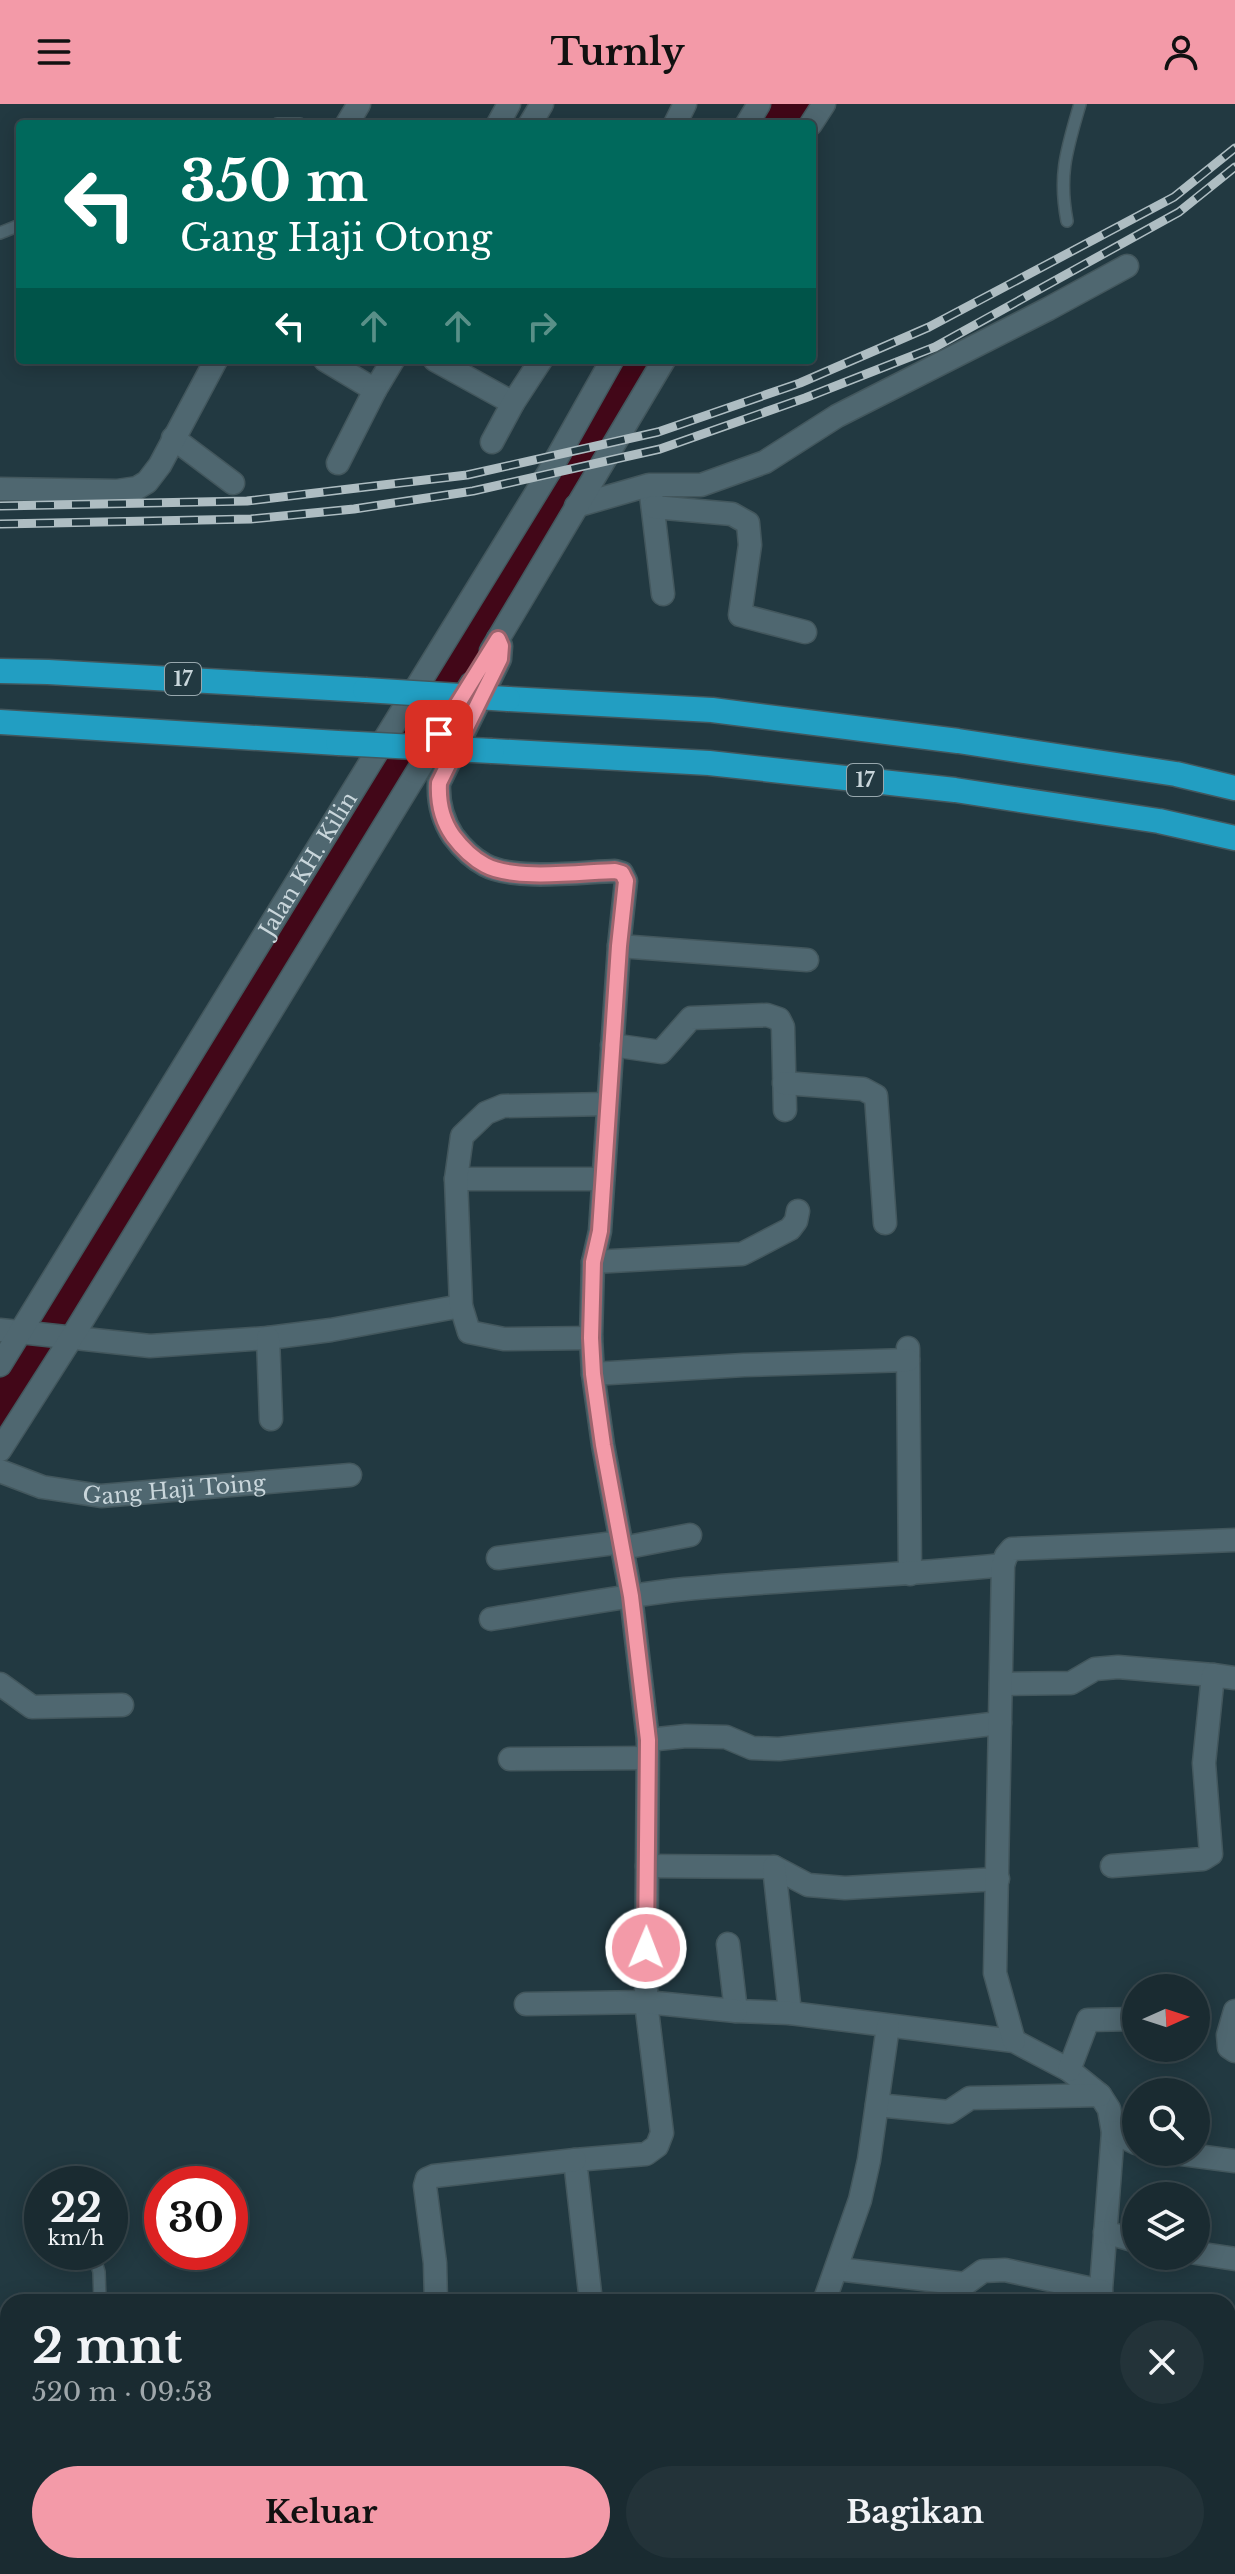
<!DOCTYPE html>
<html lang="id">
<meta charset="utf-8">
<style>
:root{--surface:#1a2b31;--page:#233339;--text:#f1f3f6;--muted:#9fa7ab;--line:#38474d;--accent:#f39aa8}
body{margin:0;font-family:"Libre Baskerville",serif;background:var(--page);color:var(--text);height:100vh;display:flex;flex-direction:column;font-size:30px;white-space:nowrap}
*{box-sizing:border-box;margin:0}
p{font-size:26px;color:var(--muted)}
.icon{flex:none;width:44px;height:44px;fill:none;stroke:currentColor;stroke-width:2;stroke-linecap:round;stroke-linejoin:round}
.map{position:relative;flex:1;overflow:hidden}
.sheet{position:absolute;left:0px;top:2190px;width:1236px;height:280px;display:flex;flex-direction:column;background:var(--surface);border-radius:24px 24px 0 0;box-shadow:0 4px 20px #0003,0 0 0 2px var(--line)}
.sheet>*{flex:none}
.hud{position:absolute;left:16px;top:16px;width:800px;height:244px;border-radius:8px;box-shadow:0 4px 20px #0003,0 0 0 2px var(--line);background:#00695c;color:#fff;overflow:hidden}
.needle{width:52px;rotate:87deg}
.controls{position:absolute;left:1122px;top:1870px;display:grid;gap:16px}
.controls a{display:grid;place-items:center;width:88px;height:88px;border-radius:50%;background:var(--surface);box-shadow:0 4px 20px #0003,0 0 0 2px var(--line);font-size:40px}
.speed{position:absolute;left:24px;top:2062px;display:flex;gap:16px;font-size:40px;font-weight:700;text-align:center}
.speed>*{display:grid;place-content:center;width:104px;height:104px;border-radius:50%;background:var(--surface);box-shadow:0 4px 20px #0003,0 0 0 2px var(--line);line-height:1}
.speed small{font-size:20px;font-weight:400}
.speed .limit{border:12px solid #d22;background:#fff;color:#111}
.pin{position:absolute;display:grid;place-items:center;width:68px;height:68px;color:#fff;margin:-34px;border-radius:16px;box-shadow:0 4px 12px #0006}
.me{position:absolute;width:88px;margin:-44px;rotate:1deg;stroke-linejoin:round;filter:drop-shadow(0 0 6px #0008)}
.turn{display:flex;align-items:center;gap:28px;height:168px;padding:0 32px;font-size:36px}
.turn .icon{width:104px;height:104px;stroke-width:2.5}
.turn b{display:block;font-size:56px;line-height:68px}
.lanes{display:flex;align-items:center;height:76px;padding:0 32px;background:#0003;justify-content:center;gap:40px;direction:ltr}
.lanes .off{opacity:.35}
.round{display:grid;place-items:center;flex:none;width:84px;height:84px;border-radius:42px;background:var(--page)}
.head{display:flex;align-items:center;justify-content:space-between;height:136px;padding:0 32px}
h1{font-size:48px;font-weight:700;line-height:60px}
.button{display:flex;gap:16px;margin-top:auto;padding:16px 32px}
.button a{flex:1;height:92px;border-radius:48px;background:var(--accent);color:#111;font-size:32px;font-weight:700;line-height:92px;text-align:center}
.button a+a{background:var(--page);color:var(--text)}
header{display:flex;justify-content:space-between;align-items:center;height:104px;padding:0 32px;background:var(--accent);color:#111;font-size:36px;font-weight:700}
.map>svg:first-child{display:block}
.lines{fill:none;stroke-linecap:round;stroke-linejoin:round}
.river{stroke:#420718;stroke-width:38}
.service-casing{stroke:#43575d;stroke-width:14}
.minor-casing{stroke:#43575d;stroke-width:25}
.motorway-casing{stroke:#43575d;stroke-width:27}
.service{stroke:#4f6770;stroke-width:11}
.minor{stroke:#4f6770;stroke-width:22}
.motorway{stroke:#229ec2;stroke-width:24}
.rail-casing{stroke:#aebdc2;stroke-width:9}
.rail{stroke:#223941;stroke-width:6;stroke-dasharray:18;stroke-linecap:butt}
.motorway-bridge-casing{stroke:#43575d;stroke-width:27;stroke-linecap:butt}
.motorway-bridge{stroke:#229ec2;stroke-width:24}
.route-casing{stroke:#9e646d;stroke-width:20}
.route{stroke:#f39aa8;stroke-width:14}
.labels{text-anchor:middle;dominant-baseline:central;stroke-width:6;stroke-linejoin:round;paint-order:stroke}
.shield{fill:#223941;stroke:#97a7ad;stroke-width:2}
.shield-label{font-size:20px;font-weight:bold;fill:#c9d6db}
.street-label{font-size:22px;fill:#c9d6db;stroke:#223941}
</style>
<header><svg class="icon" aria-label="menu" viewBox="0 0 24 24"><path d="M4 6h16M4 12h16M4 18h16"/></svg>Turnly<svg class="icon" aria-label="person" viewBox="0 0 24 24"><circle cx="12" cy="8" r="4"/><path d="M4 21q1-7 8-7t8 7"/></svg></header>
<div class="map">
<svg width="1235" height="2470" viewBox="0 0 1235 2470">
<rect width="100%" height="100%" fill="#223941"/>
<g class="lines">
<g class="river">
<polyline points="780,20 793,0"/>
<polyline points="0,1311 643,256"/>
</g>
<defs>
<g id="service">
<polyline points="277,20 300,20"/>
<path d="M 1067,117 C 1058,70 1067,45 1080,0"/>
<polyline points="0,129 20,121"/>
<polyline points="93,2148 99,2168 100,2198"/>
</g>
<g id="minor">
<polyline points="347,20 359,0"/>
<polyline points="498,20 509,0"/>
<polyline points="530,20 542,0"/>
<polyline points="675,20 685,0"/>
<polyline points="747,20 759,0"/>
<polyline points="811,20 824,0"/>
<polyline points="325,256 375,286 393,256"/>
<polyline points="435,256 513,299"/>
<polyline points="173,334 233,379"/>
<polyline points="492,338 513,299 541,256"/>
<polyline points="338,359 375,286"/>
<polyline points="0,385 117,387 137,384 147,378 160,361 216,256"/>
<polyline points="651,390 663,490"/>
<polyline points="576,402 649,381 701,381 765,358 837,312 1048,205 1127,162"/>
<polyline points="654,403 732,410 748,419 750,441 740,511 805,528"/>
<path d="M 498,535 L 501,542 L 500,555 L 439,679 C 438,698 442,715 453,732 C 462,744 472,754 485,761 C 514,777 581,768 615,767 L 622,769 L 626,777 L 619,842 L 600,1127 L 593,1158 L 591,1234 L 593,1270 L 603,1341 L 631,1492 L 648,1636 L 646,1898 L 662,2029 L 657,2042 L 646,2050 L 575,2056 L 591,2198"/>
<polyline points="491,547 664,256"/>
<polyline points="619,842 807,856"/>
<polyline points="612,941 661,948 691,914 767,911 779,915 783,923 785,1006"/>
<polyline points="784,979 863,985 876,992 885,1119"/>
<polyline points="456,1075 603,1075"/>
<polyline points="593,1158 742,1150 790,1125 796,1117 798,1107"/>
<polyline points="0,1226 150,1242 268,1234 331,1226 461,1202"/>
<polyline points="268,1234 271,1315"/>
<polyline points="591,1234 504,1235 469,1228 461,1202 456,1075 462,1032 486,1009 503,1002 608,1000"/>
<polyline points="908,1244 910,1470"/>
<path id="s1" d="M 0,1261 L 549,368 L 612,256"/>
<polyline points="593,1270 744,1261 908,1256"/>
<polyline points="0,1346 72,1233 471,580"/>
<path id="s2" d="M 0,1367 L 42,1383 L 101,1392 L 350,1371"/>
<polyline points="623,1444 690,1431"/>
<polyline points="498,1454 622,1438"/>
<path d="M 491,1515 C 555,1505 620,1492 685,1485 C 791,1475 897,1472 1003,1461"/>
<polyline points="0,1580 32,1603 122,1601"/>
<polyline points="1001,1580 1071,1579 1095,1565 1118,1563 1213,1571"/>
<polyline points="648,1636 686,1632 726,1633 752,1644 779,1645 1000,1619"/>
<polyline points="510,1655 647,1654"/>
<polyline points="647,1762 774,1763 808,1781 845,1784 998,1775"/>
<polyline points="1112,1762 1203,1755 1211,1750 1204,1659 1213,1571 1235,1574"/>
<polyline points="774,1763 790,1909"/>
<polyline points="728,1840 736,1907 790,1909 1014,1937 1069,1966 1100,1991 1109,2005 1113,2028 1100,2198"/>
<polyline points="526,1900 646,1898 736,1907"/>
<polyline points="1235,1907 1228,1931 1229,1943 1235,1947"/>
<polyline points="1014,1937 995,1869 1003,1461 1006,1452 1012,1445 1235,1436"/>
<polyline points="1069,1966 1088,1916 1136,1915"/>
<polyline points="877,2001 949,2008 970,1994 1100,1991"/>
<polyline points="1113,2028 1136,2039"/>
<polyline points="1167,2048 1235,2057"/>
<polyline points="1105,2128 1136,2137"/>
<polyline points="1196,2149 1235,2155"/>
<polyline points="837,2165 965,2180 983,2167 1005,2166 1101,2187"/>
<polyline points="436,2198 435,2159 425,2082 427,2075 434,2072 575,2056"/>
<polyline points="824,2198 860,2096 869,2056 888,1922"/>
<polyline points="0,2327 8,2327"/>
<polyline points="1228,2397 1235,2396"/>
<polyline points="554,2462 554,2470"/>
<polyline points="367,2470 368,2462"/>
<polyline points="893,2470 895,2462"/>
<polyline points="1044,2470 1046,2462"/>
</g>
<g id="motorway">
<polyline points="0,567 48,568 365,586"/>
<polyline points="508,595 712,606 958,637 1176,670 1235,684"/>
<polyline points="0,618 338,639"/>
<polyline points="492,647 709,659 955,686 1159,717 1235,734"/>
</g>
</defs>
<use href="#service" class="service-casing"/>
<use href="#minor" class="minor-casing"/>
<use href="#motorway" class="motorway-casing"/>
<use href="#service" class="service"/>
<use href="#minor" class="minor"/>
<use href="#motorway" class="motorway"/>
<defs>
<g id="rail">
<polyline points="0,402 247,397 467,371 658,328 800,279 929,223 1174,93 1235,44"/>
<polyline points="0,420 251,415 354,405 473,387 660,345 805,294 935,243 1179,108 1235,63"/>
</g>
</defs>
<use href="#rail" class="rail-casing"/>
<use href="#rail" class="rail"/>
<defs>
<g id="motorway-bridge">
<polyline points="365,586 508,595"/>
<polyline points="338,639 492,647"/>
</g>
</defs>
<use href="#motorway-bridge" class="motorway-bridge-casing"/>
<use href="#motorway-bridge" class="motorway-bridge"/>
</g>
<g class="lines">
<defs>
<path id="route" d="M 439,630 L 498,535 L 501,542 L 500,555 L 439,679 C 438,698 441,715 453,732 C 462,744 472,754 485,761 C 514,777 581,768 615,767 L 622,769 L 626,777 L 619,842 L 600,1127 L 593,1158 L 591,1234 L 593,1270 L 603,1341 L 631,1492 L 648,1636 L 646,1844"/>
</defs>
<use href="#route" class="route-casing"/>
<use href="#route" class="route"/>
</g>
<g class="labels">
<g class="shield">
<rect x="165" y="559" width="36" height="32" rx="6"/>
<rect x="847" y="660" width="36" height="32" rx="6"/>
</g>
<g class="shield-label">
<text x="183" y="575">17</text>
<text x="865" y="676">17</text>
</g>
<g class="street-label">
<text stroke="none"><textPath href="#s1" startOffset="588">Jalan KH. Kilin</textPath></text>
<text stroke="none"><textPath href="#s2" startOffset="178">Gang Haji Toing</textPath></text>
</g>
</g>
</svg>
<div class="controls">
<a><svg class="needle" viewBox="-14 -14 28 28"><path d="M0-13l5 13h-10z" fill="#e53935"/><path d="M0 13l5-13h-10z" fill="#9fa7ab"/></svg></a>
<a><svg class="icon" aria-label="search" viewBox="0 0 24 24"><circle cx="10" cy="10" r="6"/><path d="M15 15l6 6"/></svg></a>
<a><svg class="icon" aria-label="layers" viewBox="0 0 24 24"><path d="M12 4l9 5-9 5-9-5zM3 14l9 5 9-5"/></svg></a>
</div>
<div class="speed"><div>22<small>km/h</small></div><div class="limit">30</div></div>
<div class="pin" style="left:439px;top:630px;background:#d93025"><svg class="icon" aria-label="arrive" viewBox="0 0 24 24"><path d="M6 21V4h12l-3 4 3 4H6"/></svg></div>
<svg class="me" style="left:646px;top:1844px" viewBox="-20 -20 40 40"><circle r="17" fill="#f39aa8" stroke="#fff" stroke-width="3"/><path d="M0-11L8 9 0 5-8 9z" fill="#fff"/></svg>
<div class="hud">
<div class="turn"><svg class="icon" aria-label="left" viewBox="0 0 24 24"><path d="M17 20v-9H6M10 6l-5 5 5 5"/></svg><div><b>350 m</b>Gang Haji Otong</div></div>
<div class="lanes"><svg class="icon" aria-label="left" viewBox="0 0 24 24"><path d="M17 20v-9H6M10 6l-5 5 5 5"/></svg><svg class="icon off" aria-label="ahead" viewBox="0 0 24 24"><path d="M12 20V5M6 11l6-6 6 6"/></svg><svg class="icon off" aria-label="ahead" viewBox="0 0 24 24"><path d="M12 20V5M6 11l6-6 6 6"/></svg><svg class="icon off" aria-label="right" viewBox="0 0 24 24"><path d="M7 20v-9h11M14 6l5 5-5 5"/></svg></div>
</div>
<section class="sheet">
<div class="head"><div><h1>2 mnt</h1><p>520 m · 09:53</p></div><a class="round"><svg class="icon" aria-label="close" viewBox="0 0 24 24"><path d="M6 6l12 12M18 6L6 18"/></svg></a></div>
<div class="button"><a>Keluar</a><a>Bagikan</a></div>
</section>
</div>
